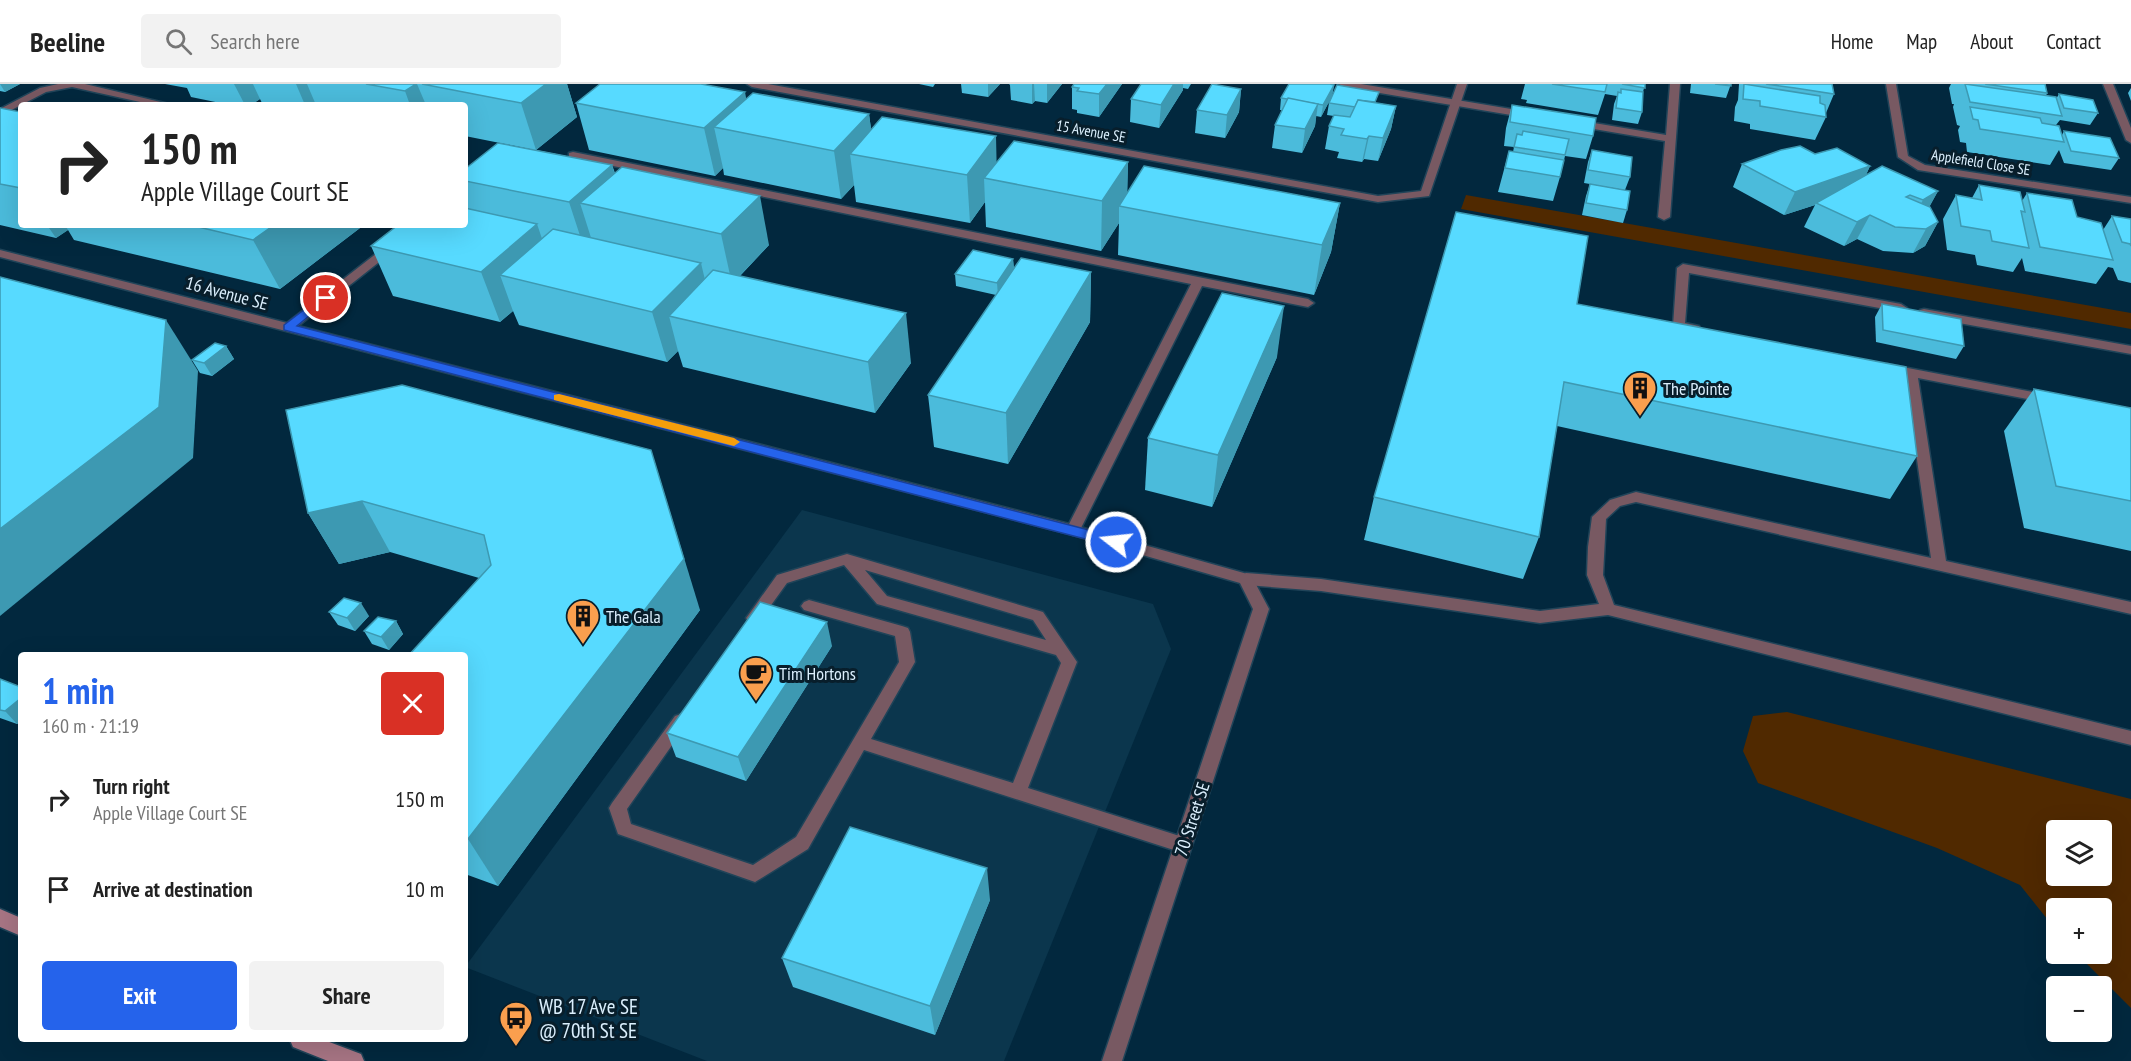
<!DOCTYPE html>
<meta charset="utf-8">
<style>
:root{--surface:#fff;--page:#f2f2f2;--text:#222;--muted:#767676;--line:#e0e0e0;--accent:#2563eb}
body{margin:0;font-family:"PT Sans Narrow",sans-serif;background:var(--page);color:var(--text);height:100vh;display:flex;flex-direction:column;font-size:22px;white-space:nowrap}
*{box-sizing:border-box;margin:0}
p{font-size:20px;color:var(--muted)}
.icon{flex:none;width:33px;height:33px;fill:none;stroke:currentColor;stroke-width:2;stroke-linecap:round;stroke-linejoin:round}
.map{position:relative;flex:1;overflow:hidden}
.side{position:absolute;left:18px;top:568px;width:450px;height:390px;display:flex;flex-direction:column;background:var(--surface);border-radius:6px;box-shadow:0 6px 24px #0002}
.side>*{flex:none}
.top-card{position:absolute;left:18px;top:18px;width:450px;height:126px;border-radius:6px;box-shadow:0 6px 24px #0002;background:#fff;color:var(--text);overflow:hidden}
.controls{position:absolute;left:2046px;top:736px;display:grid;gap:12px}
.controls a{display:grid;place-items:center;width:66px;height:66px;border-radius:6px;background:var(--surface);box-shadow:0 6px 24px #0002;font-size:30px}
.pin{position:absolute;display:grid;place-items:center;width:51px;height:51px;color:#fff;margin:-26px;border:3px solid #fff;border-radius:50%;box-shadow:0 2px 6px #0007}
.me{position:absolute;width:66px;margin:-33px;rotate:286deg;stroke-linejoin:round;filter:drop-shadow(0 0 4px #0008)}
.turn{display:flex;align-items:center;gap:21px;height:126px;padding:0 24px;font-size:27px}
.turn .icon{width:78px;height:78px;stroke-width:2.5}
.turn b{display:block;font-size:42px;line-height:51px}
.round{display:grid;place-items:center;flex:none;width:63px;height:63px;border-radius:6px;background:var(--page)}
.summary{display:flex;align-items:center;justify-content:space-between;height:102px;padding:0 24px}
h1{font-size:36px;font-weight:700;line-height:45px;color:var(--accent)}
.primary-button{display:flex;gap:12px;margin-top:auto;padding:12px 24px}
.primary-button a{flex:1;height:69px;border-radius:6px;background:var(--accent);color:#fff;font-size:24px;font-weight:700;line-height:69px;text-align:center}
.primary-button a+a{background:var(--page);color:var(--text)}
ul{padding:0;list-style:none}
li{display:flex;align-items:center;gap:18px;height:90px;padding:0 24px}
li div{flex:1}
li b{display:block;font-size:22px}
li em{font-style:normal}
header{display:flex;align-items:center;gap:36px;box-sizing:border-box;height:84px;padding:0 30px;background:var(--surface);border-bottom:2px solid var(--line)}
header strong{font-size:28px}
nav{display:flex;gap:33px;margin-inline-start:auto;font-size:21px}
.search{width:420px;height:54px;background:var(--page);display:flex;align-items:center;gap:15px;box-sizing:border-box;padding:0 21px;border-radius:6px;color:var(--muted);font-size:22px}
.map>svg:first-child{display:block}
.built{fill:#0b364d}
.green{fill:#502900;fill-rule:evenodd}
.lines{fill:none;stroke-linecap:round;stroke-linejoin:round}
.service-casing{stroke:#204459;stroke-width:3}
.minor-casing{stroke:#204459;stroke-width:3}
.secondary-casing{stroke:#204459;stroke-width:3}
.service{fill:#785962;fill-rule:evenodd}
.minor{fill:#785962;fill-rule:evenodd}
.secondary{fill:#a77584;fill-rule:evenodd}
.wall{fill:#4bbbdb}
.shaded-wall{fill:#3d99b2}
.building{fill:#57daff;stroke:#3d99b2;stroke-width:1.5}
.route{fill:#2563eb;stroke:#184099;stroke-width:1.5}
.slow{fill:#f59e0b}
.labels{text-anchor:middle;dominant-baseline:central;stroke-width:6;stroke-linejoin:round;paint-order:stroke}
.far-street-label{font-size:15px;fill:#dbeffd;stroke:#081e2b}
.street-label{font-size:18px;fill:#dbeffd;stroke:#081e2b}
.poi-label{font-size:18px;fill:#dbeffd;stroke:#081e2b;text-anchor:start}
.near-poi-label{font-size:21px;fill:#dbeffd;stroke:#081e2b;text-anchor:start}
</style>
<header>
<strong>Beeline</strong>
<div class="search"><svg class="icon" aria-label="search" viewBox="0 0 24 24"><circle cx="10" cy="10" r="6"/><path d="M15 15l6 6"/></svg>Search here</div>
<nav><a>Home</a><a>Map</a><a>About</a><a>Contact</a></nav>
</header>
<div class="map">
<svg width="2131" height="977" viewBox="0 0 2131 977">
<rect width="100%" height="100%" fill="#02283e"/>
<polygon class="built" points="802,426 1153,520 1171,565 1004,977 707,977 465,883"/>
<g class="green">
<polygon points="1466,111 2131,229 2131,245 1461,125"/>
<path d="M 1787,628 L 2131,715 L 2131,924 L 2077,870 L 2102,870 L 2102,825 L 2056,825 L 2056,846 L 2020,801 L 1937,764 L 1758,699 L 1743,667 L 1753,632 ZM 2056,747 L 2102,747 L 2102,792 L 2056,792 Z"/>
</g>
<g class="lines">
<defs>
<g id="service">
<polygon points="1339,0 1361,0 1529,28 1534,31 1529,34 1344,3"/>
<polygon points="1670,0 1680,0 1670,133 1664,136 1658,133 1665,57 1576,42 1571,39 1576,36 1666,51"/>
<polygon points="2103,0 2113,0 2131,44 2131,59 2126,56"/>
<polygon points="573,68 1308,215 1314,219 1308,223 1202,202 1080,446 1073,451 1066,446 1191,200 569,73 569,69"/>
<polygon points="1683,180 1901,220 1907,224 1901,228 1689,189 1685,239 1699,242 1701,245 1695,249 1675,245 1673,242 1677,184"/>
<polygon points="1924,225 2131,262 2131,270 1920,232 1920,226"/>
<polygon points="1887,280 2054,312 2056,315 2054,318 2049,319 1918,294 1946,477 2131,518 2131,530 1636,418 1620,422 1606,435 1603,491 1614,521 2131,647 2131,661 1608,531 1540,539 1321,507 1246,501 1238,495 1246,489 1321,495 1540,527 1599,520 1587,491 1588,463 1592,433 1610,416 1636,408 1931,474 1905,291 1882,287 1881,284"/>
<path d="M 847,470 L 1043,528 L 1077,578 L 1028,704 L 1189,755 L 1192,761 L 1189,767 L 1183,769 L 864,666 L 808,765 L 755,798 L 618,750 L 609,724 L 612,719 L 675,632 L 681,630 L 687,632 L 689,637 L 627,725 L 631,740 L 753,781 L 796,753 L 899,578 L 895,552 L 804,526 L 801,522 L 804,518 L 809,516 L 902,542 L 908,544 L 910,548 L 915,578 L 871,655 L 1013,699 L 1061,579 L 1056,571 L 877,520 L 844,481 L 787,499 L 759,538 L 749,538 L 746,534 L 749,530 L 777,491 ZM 865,486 L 1033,536 L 1046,556 L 887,512 Z"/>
</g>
<g id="minor">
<polygon points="58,0 85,0 173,21 154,21 72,3 46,8 0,32 0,25 40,4"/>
<polygon points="747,0 768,0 1378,112 1421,107 1457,0 1467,0 1429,112 1378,118 752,3"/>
<polygon points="1886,0 1896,0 1908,72 1925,81 2131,113 2131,119 1918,86 1898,73"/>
<polygon points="413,141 426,141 298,242 1073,441 1251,491 1269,525 1122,977 1102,977 1253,525 1240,499 1073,451 0,173 0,166 287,239"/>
</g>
<g id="secondary">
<polygon points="0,825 21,834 21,852 0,843"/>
<polygon points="290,956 324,956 361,970 364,977 328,977 293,963"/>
</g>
</defs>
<use href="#service" class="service-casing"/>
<use href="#minor" class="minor-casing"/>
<use href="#secondary" class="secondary-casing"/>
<use href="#service" class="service"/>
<use href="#minor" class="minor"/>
<use href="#secondary" class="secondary"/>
</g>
<g class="wall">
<polygon points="0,0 20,0 5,8 0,7"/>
<polygon points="165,0 567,0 577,33 536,66 612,81 615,89 769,161 740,192 911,279 875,329 683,283 678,267 667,278 519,241 513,227 500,238 393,212 371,162 465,141 465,85 530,65 465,52 465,21 263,21 260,15 251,21 230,21 191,13 187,4"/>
<polygon points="919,0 935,0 933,3"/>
<polygon points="961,0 1000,0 988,13 962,9"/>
<polygon points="1009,0 1062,0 1047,19 1035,17 1032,20 1011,16 1010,1"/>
<polygon points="1074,0 1122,0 1099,33 1077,29 1077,26 1072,25 1072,3"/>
<polygon points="1141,0 1191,0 1188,5 1183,4 1183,6 1159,44 1130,38 1131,15"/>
<polygon points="1525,0 1645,0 1643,8 1642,28 1638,40 1612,36 1614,20 1617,12 1605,10 1598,31 1526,19 1527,16 1521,15"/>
<polygon points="1691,0 1731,0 1726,14 1690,9"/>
<polygon points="1739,0 1832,0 1834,10 1826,29 1826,33 1815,56 1750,45 1750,40 1734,37 1735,23 1738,16"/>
<polygon points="1951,0 2045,0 2047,9 2046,12 2056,15 2059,10 2098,29 2090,41 2060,36 2056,41 2062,51 2064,47 2119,74 2111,86 2064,79 2059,66 2050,81 1967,68 1966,59 1960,58 1958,46 1960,42 1957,41 1953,23 1954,20 1952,20 1949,4"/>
<polygon points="1334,1 1332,12 1321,33 1316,32 1315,42 1302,69 1272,64 1275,41 1282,26 1280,26 1281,14"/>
<polygon points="2131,4 2131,17 2128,9"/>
<polygon points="1241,5 1239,28 1225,54 1195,49 1197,26"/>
<polygon points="746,15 869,30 871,45 997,78 1128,78 1127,109 1340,119 1331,168 1314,211 1118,171 1119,139 1101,167 986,143 985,118 970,139 856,118 854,101 841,115 724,91 723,84 715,92 589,66 576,19"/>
<polygon points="1329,19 1377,19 1396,22 1391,45 1378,77 1364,75 1362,78 1337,74 1339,68 1325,65 1329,42 1334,32 1327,31"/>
<polygon points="1512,21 1593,52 1586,75 1565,72 1560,93 1553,117 1498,108 1509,67 1513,68 1514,63 1504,62 1506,44"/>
<polygon points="0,24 21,28 21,141 359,141 360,144 280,205 74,156 68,146 56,154 0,141"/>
<polygon points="1592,66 1630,93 1625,106 1584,99 1588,78"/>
<polygon points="1815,70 1870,82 1866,91 1938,107 1929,123 1938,138 1925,162 1913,169 1883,167 1857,155 1844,162 1804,143 1815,121 1784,131 1733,103 1742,80"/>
<polygon points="1590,100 1627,126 1623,139 1582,131 1586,112"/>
<polygon points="1979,101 2022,117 2027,109 2103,146 2112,132 2131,135 2131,199 2118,196 2113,184 2108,183 2096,200 2025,187 2022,174 2013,188 1977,181 1975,171 1947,166 1943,135 1956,111 1972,114"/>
<polygon points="1013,175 1014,185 1091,188 1090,238 1008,380 934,363 928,311 996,211 956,202 955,190"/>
<polygon points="1577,220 1917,372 1890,415 1557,342 1539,453 1523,495 1364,456 1374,413"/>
<polygon points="1882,220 1964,262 1956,275 1876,258 1875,233"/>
<polygon points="226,262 234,275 212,292 200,289 192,276"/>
<polygon points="1277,273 1212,423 1145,406 1148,354"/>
<polygon points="2034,305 2131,324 2131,467 2024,444 2004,347"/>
<polygon points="286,326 700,526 498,802 465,790 465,572 479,494 390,468 339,480 308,429"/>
<polygon points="329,528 369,532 355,547 338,541"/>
<polygon points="396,537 403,550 389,566 372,560 364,547"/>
<polygon points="832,562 746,697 676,673 667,649"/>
<polygon points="0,595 21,603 21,637 17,640 0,634"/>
<polygon points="990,816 935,951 793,903 782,874"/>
</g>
<g class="shaded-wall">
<polygon points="0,0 20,0 5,8"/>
<polygon points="234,0 253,0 260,15 251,21 245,21"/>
<polygon points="296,0 307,0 316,21 305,21"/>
<polygon points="416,0 417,0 426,21 410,21 405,7"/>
<polygon points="546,0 567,0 577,33 536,66 521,19"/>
<polygon points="988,0 1000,0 988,13"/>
<polygon points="1032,0 1034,0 1035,17 1032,20"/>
<polygon points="1047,0 1062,0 1047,19"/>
<polygon points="1107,0 1122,0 1099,33 1099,10"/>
<polygon points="1174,0 1183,0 1183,6 1159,44 1161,21"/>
<polygon points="1334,1 1332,12 1321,33 1323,21"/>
<polygon points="1241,5 1239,28 1225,54 1227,31"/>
<polygon points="745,8 753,51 714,43 723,84 715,92 704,44"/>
<polygon points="1318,20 1315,42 1302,69 1305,45"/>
<polygon points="1396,22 1391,45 1378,77 1383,54"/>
<polygon points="869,30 875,74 850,70 854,101 841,115 834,67"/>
<polygon points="996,52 997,97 984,94 985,118 970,139 967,91"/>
<polygon points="1369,52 1364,75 1362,78 1367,55"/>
<polygon points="1128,78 1127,123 1119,122 1119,139 1101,167 1102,117"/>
<polygon points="612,81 626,129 580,119 593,160 585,167 569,118"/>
<polygon points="1870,82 1859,106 1816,119 1815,121 1784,131 1795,108"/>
<polygon points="1938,107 1925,131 1910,140 1923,116"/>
<polygon points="760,112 769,161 732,200 721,150"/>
<polygon points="1340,119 1331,168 1314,211 1322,161"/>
<polygon points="1870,131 1857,155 1844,162 1857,138"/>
<polygon points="1938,138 1925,162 1913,169 1926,145"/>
<polygon points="537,140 554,190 500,191 513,227 500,238 481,188"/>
<polygon points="47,141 65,141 68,146 56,154"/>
<polygon points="274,141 359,141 360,144 280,205 253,156"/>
<polygon points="1013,175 1014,188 998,212 997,199"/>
<polygon points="701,179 713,230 669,232 678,267 667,278 652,228"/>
<polygon points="1091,188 1090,238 1008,380 1006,329"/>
<polygon points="1284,222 1277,273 1212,423 1218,371"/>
<polygon points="906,229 911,279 875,329 868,278"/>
<polygon points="166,236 198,287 193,374 0,532 0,445"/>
<polygon points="226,262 234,275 212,292 204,279"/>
<polygon points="651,366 700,526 498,802 468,755"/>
<polygon points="362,417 390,468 339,480 308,429"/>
<polygon points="361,519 369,532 355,547 347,534"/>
<polygon points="396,537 403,550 389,566 381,553"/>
<polygon points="827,538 832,562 746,697 738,673"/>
<polygon points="21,614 21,637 17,640 5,627"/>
<polygon points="987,784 990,816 935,951 930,922"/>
</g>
<g class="building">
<polygon points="366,0 416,0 405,7"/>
<polygon points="422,0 546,0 521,19"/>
<polygon points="600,0 701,0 745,8 704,44 576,19"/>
<polygon points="1074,0 1107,0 1099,10 1077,7 1079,4 1072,3"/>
<polygon points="1141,0 1174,0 1161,21 1131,15"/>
<polygon points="1212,0 1241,5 1227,31 1197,26"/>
<polygon points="1289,0 1330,0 1334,1 1323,21 1281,14"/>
<polygon points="1552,0 1607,0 1605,8"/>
<polygon points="1622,0 1645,0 1645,4"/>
<polygon points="1715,0 1731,0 1731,2"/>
<polygon points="1744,0 1820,12 1820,19 1825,21 1826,33 1760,22 1760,17 1743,15"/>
<polygon points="1766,0 1832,0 1834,10 1795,4"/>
<polygon points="1965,0 2056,13 2062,32 1970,18"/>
<polygon points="1985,0 2045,0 2047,9"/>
<polygon points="1337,1 1379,8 1375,18 1358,16 1355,23 1329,19"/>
<polygon points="1621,5 1643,8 1642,28 1616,24 1618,8 1621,9"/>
<polygon points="753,9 869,30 834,67 714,43"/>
<polygon points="2059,10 2093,16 2098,29 2064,24"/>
<polygon points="1288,14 1318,20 1305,45 1275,41"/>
<polygon points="1358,16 1396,22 1383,54 1369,52 1367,55 1341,51 1344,45 1329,42 1334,31 1350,33"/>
<polygon points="1512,21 1596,34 1593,52 1510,38"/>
<polygon points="1970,23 2040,34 2042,39 2059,42 2064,58 1980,45 1978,36 1973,35"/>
<polygon points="0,24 21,28 21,104 0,100"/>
<polygon points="882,33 996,52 967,91 850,70"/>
<polygon points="1523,47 1569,55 1565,71 1514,63 1517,50 1522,51"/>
<polygon points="2064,47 2110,54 2119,74 2071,67"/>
<polygon points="1014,57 1128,78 1102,117 984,94"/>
<polygon points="498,59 612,81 569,118 465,97 465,85"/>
<polygon points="1800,62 1815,70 1837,64 1870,82 1795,108 1742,80 1781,66"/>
<polygon points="1592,66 1632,73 1630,93 1588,86"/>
<polygon points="1509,67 1564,76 1560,93 1505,84"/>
<polygon points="1144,82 1340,119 1322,161 1119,122"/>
<polygon points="1882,82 1938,107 1923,116 1910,111 1906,113 1930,123 1938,138 1926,145 1895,143 1870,131 1857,138 1816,119"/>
<polygon points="622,83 760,112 721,150 580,119"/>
<polygon points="1590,100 1630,107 1627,126 1586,119"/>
<polygon points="1979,101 2020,108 2025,128 2021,127 2029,164 1992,157 1990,147 1961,142 1956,111 1982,116"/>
<polygon points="2027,109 2072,116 2077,133 2101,139 2113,176 2040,163"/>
<polygon points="465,124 537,140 481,188 371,162 398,141 465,141"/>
<polygon points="1456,128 1588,152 1577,220 1906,283 1917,372 1564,298 1539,453 1374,413"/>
<polygon points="2112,132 2131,135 2131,162 2130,160 2122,158"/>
<polygon points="190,141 274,141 253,156"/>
<polygon points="553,145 701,179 652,228 500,191"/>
<polygon points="973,166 1013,175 997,199 955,190"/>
<polygon points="1021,174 1091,188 1006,329 928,311"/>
<polygon points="713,186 906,229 868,278 669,232"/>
<polygon points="0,193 166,236 159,323 0,445"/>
<polygon points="1222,209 1284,222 1218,371 1148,354"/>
<polygon points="1882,220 1961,235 1964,262 1883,246"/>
<polygon points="215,259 226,262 204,279 192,276"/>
<polygon points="402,301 651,366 684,475 468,755 465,754 465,572 408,572 491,481 484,451 362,417 308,429 286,326"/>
<polygon points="2034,305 2131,324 2131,417 2056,402"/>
<polygon points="344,514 361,519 347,534 329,528"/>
<polygon points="760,518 827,538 738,673 667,649"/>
<polygon points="378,533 396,537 381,553 364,547"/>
<polygon points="0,595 21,603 21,614 5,627 0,626"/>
<polygon points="850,743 987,784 930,922 782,874"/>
</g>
<polygon class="route" points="322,212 331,214 297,242 1116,453 1123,458 1116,463 284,246 284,241"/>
<polygon class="slow" points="559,310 734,354 740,358 734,362 554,316 554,311"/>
<defs>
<symbol id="building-pin" viewBox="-11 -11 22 30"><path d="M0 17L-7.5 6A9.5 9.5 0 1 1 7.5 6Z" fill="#fa9f4e" stroke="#081e2b"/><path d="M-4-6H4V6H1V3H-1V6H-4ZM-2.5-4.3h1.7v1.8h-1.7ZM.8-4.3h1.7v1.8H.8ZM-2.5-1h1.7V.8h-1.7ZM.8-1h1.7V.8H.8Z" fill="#111"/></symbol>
<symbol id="cafe-pin" viewBox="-11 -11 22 30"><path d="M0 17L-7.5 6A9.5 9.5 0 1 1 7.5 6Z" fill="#fa9f4e" stroke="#081e2b"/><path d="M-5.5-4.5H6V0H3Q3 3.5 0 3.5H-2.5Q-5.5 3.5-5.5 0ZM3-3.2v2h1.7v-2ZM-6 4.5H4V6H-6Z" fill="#111"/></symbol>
<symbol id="bus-pin" viewBox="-11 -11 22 30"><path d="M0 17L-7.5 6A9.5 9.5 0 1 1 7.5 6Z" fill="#fa9f4e" stroke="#081e2b"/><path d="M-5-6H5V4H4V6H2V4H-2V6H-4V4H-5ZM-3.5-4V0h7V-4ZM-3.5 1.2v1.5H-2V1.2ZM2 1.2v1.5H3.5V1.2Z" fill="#111"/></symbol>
</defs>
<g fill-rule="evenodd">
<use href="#building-pin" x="1621" y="285" width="38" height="52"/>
<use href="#building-pin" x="564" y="513" width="38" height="52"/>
<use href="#cafe-pin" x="737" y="570" width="38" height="52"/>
<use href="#bus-pin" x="497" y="915" width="38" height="52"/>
</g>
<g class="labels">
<g class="far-street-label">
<text transform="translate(1091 47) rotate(10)">15 Avenue SE</text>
<text transform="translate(1981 78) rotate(9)">Applefield Close SE</text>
</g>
<g class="street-label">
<text transform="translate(227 209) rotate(15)">16 Avenue SE</text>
<text transform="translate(1192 735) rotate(-72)">70 Street SE</text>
</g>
<g class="poi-label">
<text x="1663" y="304">The Pointe</text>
<text x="606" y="532">The Gala</text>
<text x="779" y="589">Tim Hortons</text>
</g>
<g class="near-poi-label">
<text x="539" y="922">WB 17 Ave SE<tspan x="539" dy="24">@ 70th St SE</tspan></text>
</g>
</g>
</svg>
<div class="controls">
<a><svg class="icon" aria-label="layers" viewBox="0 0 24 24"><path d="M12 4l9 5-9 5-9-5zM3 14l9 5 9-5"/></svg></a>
<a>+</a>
<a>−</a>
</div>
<div class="pin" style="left:326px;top:214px;background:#d93025"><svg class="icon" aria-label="arrive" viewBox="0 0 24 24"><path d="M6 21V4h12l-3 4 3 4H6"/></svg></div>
<svg class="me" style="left:1116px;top:458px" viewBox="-20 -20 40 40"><circle r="17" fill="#2563eb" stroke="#fff" stroke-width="3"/><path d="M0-11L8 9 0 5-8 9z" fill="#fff"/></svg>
<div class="top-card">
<div class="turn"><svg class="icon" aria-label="right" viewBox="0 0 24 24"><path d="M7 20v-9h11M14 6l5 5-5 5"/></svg><div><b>150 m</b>Apple Village Court SE</div></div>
</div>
<section class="side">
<div class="summary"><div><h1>1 min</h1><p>160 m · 21:19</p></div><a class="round" style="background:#d93025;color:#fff"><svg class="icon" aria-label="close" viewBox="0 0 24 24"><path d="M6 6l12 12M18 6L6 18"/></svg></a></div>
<ul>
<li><svg class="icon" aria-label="right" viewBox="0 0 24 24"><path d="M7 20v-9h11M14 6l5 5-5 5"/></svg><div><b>Turn right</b><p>Apple Village Court SE</p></div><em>150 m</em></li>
<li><svg class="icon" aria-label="arrive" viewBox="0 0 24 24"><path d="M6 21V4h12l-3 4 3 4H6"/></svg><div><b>Arrive at destination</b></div><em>10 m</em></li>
</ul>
<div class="primary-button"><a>Exit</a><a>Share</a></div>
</section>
</div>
